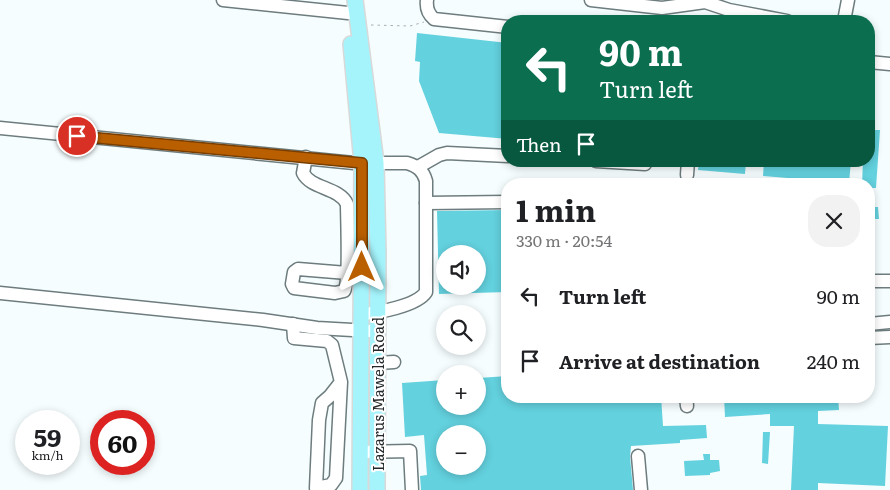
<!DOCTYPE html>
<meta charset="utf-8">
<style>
:root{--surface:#fff;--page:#f2f2f2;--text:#202124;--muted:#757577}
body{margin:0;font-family:Literata,serif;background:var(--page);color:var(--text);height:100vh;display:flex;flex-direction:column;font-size:19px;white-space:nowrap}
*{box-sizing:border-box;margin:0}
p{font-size:16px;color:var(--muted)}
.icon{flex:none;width:28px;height:28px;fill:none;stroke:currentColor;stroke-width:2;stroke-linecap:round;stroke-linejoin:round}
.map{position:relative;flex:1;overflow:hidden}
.sheet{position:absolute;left:501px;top:178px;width:374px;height:225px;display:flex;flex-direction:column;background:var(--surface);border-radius:20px;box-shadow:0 2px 8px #0003}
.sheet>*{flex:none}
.top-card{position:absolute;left:501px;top:15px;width:374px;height:152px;border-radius:20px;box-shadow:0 2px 8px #0003;background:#0b6e4f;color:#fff;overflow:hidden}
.controls{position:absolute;left:436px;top:245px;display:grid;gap:10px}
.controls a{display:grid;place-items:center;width:50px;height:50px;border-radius:50%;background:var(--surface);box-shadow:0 2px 8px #0003;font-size:25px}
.speed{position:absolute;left:15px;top:410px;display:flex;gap:10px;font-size:25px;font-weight:700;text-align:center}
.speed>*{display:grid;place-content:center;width:65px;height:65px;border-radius:50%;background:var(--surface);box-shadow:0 2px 8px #0003;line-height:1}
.speed small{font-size:12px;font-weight:400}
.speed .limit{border:8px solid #d22;background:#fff;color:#111}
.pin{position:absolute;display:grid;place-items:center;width:42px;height:42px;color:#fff;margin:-21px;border:2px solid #fff;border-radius:50%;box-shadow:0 1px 5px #0007}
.me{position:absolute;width:55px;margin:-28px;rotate:0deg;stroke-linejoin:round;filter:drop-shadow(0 0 4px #0008)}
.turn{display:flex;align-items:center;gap:18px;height:105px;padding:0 15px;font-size:22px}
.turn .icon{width:65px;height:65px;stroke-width:2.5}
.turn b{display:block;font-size:35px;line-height:42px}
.then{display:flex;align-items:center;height:48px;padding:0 15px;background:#0003;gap:10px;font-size:19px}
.round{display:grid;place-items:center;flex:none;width:52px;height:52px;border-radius:20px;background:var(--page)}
.headline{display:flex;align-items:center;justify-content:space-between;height:85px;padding:0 15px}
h1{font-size:30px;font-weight:700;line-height:38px}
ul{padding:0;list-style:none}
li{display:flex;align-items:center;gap:15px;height:65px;padding:0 15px}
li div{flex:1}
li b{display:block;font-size:19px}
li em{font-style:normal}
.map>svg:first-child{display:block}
.building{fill:#63d1de;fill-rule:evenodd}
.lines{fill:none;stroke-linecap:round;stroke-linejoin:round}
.minor-casing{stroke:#6d7c7e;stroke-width:15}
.major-casing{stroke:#d8d9d9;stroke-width:18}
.path{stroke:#a9afb0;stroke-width:1;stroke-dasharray:2.5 4;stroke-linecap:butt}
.minor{stroke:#fff;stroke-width:12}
.major{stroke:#a5f4fc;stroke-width:15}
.route-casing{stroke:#783e00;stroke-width:12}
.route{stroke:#b95f00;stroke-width:9}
.labels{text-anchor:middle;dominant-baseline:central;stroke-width:4;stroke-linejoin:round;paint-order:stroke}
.street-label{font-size:15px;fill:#242a2b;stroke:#fff}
</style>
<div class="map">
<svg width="890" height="490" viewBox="0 0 890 490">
<rect width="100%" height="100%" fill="#f6fdfe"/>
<g class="building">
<polygon points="417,33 508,43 508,139 439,133 419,81 420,62 415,61"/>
<polygon points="869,130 880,130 876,188 869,188 869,184 862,184 863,161 869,161"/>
<polygon points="699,161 746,161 745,174 698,170"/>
<polygon points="764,161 851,161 849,183 763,176"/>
<polygon points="869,207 878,207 879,219 875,219 875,240 869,240"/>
<path d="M 508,210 L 508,292 L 439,294 L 437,211 ZM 445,254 L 478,254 L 478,286 L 445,286 Z"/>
<path d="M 508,376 L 508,396 L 661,396 L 663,426 L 706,425 L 707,438 L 680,440 L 680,443 L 631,446 L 630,457 L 633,490 L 421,490 L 420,476 L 427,475 L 424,435 L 405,437 L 402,383 L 445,380 L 445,406 L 478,406 L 478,378 ZM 478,432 L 478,466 L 445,466 L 445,434 Z"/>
<polygon points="724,396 838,396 839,410 818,411 818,424 888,426 885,486 818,483 818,490 791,490 794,426 770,426 770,414 725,417"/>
<polygon points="763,432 770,432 768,464 762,463"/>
<polygon points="703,454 710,454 710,460 719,460 720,471 710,473 710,475 685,476 684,461 704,460"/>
</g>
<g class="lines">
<defs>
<g id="minor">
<polyline points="223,0 348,13 356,13"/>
<path d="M 427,0 C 426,8 428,14 434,19 L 508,27"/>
<polyline points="591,0 662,8 705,2 729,10 787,21"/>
<polyline points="844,21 848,0"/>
<polyline points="869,62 890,64"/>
<path d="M 0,128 L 354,163 L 407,163 C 417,166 423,170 426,181 L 426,292 C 417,306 377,313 362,314"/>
<path d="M 306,157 L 303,173 C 311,189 339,187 347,204 C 347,218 350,283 344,291 L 335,293 L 294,288 L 292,284 L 294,272 L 298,269 L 347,273"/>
<polyline points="596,161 645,164"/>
<polyline points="418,167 439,155 447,153 508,156"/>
<polyline points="687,175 688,161"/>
<polyline points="426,203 508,202"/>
<polyline points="869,281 890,281"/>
<polyline points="0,293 263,320 317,328 370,331"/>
<polyline points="293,324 294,338 327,341 332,345 341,382 336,478 331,485 316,488 319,420 322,403 330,396 341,382"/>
<polyline points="869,324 890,322"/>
<polyline points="869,338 890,337"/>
<polyline points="378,363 394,362"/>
<polyline points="686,396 687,406"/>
<polyline points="360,452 410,451 412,490"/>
<polyline points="638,456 641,490"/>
</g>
<g id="major">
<polyline points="355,0 376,163 378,253 377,490"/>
<polyline points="351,44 362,163 360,490"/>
</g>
</defs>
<use href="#minor" class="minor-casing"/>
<use href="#major" class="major-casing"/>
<polyline class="path" points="371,25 410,26 424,22"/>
<use href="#minor" class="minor"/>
<use href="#major" class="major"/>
</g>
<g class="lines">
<defs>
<polyline id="route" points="77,136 362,163 362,267"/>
</defs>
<use href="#route" class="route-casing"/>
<use href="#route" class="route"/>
</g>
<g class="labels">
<g class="street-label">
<text transform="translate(377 394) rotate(-90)">Lazarus Mawela Road</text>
</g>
</g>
</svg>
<div class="controls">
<a><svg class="icon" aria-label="sound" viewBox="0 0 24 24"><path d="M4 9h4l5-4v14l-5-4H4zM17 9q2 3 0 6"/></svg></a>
<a><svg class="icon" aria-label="search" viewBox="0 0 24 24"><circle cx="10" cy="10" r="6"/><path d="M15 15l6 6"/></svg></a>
<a>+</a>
<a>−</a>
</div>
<div class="speed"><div>59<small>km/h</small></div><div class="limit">60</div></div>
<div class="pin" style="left:77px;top:136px;background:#d93025"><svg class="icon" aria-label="arrive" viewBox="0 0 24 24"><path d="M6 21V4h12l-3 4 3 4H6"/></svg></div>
<svg class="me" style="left:362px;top:267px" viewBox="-20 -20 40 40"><path d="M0-17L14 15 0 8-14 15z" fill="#b95f00" stroke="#fff" stroke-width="4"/></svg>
<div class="top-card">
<div class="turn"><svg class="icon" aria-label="left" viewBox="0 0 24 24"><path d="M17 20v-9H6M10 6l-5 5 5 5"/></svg><div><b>90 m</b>Turn left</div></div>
<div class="then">Then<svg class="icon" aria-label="arrive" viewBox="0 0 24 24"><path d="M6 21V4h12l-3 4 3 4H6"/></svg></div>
</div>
<section class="sheet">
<div class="headline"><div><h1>1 min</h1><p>330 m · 20:54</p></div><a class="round"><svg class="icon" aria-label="close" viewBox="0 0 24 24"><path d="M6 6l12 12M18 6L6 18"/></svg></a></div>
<ul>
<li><svg class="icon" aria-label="left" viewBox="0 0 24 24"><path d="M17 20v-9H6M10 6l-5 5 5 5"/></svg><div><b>Turn left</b></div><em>90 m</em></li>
<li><svg class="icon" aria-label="arrive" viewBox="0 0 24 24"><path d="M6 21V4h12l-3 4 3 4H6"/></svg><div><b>Arrive at destination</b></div><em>240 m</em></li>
</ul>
</section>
</div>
